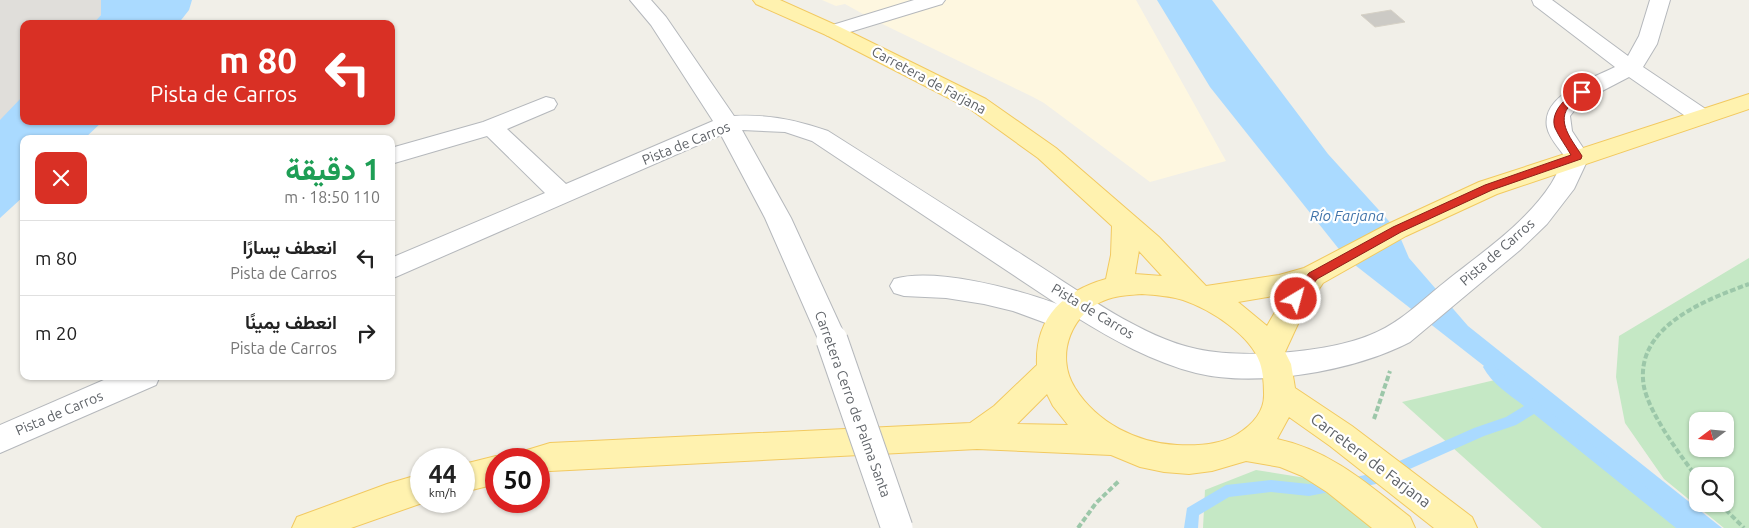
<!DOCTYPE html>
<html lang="ar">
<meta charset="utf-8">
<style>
:root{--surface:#fff;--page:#f6f6f6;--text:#222;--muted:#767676;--line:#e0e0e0}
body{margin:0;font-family:Ubuntu,Vazirmatn,sans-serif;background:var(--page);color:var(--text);direction:rtl;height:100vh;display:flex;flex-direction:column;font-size:19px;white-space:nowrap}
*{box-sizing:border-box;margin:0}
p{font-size:16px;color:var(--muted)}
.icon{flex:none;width:28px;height:28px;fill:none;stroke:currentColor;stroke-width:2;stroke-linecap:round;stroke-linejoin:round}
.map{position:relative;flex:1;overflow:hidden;direction:ltr}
.sheet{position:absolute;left:20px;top:135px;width:375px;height:245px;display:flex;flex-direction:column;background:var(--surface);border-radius:10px;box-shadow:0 1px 4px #0004;direction:rtl}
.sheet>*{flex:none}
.banner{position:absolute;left:20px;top:20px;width:375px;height:105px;border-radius:10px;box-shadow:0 1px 4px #0004;direction:rtl;background:#d93025;color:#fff;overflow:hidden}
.needle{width:32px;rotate:254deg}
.tools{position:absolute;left:1689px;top:412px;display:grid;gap:10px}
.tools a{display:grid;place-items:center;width:45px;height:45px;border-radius:10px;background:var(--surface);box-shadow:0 1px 4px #0004;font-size:25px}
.speed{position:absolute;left:410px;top:448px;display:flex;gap:10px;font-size:25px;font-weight:700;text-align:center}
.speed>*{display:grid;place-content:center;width:65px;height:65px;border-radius:50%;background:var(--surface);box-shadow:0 1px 4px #0004;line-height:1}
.speed small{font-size:12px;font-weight:400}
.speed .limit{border:8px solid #d22;background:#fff;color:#111}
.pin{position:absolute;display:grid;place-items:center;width:42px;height:42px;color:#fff;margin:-21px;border:2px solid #fff;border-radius:50%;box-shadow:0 1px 5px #0007}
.me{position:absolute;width:55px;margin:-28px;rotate:37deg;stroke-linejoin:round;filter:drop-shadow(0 0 4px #0008)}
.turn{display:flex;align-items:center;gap:18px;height:105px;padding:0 15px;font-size:22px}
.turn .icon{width:65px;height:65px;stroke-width:2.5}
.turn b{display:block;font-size:35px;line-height:42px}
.round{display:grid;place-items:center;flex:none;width:52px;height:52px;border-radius:10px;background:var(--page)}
.head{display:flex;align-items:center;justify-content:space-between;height:85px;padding:0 15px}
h1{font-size:30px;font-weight:700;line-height:38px;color:#1e9e55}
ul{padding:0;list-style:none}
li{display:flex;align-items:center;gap:15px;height:75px;padding:0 15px;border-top:1px solid var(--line)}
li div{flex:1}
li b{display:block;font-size:19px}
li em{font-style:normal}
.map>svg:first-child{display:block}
.commercial{fill:#fef7e0}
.industrial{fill:#e0deda}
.green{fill:#c5e8c5;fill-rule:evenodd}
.water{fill:#aadaff}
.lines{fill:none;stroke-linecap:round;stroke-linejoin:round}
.stream{fill:#aadaff;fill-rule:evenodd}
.building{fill:#cccac5;stroke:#d6d1c6}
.minor-casing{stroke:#b5b8bc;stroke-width:2}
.major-casing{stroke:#f2c960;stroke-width:2}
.path{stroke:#9cc7a9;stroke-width:4;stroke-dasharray:5.5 2.5;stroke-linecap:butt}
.minor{fill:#fff;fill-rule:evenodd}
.major{fill:#fff2af;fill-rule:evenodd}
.minor-bridge-casing{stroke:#b5b8bc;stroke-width:33;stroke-linecap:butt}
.minor-bridge{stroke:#fff;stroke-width:31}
.route{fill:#d93025;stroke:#8d1f18}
.labels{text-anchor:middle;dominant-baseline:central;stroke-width:4.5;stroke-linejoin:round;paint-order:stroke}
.street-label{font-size:14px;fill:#5f6368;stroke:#fff}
.water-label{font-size:15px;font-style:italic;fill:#4174aa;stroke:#fff}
.near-street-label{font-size:16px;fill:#5f6368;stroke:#fff}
</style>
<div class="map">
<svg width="1749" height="528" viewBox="0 0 1749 528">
<rect width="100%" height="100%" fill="#f1efe8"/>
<polygon class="commercial" points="822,0 1136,0 1226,161 1150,182 1044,103 1033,97 872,19 845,4 836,6"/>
<polygon class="industrial" points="0,0 101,0 101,15 95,24 24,24 24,117 0,139"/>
<g class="green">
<path d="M 1749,258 L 1749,528 L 1724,528 L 1664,479 L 1625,423 L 1616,377 L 1619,336 ZM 1698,421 L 1725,421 L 1725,449 L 1698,449 ZM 1698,476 L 1725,476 L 1725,504 L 1698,504 Z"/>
<polygon points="1499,379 1687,528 1542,528 1402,402"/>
<polygon points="1256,470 1331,482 1384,528 1203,528 1205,490"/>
</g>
<g class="water">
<polygon points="101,0 192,0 189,10 178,24 93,24 101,15"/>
<polygon points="1157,0 1212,0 1328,154 1397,230 1409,258 1468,326 1722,528 1691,528 1346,258 1210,87"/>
<polygon points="24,95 24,121 103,121 84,139 24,139 24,196 0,218 0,120"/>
</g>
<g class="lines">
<g class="stream">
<path d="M 1489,362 L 1493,364 L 1503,375 L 1692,523 L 1694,528 L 1676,528 L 1534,414 L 1516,425 L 1484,436 L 1376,484 L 1351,489 L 1346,487 L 1344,483 L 1346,479 L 1370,474 L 1474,428 L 1506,417 L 1524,406 C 1510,395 1492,384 1483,367 L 1485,364 Z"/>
<polygon points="1271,480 1309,484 1335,480 1340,482 1342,486 1340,490 1309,496 1271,492 1229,497 1199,515 1198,528 1184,528 1187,508 1226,485"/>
</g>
</g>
<polygon class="building" points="1391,10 1405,22 1375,27 1361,15"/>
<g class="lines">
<defs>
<g id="minor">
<path d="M 630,0 L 651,0 L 666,17 L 734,116 C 767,114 797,120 828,131 C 898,175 966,219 1035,263 C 1082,293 1143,338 1197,349 C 1244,359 1326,353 1370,335 C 1399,324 1421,301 1445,282 C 1481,253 1525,224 1551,184 C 1556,176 1560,166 1565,157 C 1559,148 1549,138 1547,127 C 1541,95 1593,78 1615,67 L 1534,5 L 1532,0 L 1552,0 L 1628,56 L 1639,36 L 1650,0 L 1670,0 L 1657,44 L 1643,67 L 1710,112 L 1714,117 L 1710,122 L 1702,124 L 1694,122 L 1629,77 L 1581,102 L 1570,116 L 1572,131 L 1589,157 L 1574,189 L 1547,224 L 1520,250 L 1410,342 C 1354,371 1258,388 1196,373 C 1153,362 1113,340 1076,317 L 1072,326 L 1062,329 L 1013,311 L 984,304 L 946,298 L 904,296 L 894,293 L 890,286 L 894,279 C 935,267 1017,289 1057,304 L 812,141 L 785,132 L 742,130 L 791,218 L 847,340 L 842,348 L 832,351 L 822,348 L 765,218 L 721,135 L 391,279 L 391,258 L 545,193 L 487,136 L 391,164 L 391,148 L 483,122 L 546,97 L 554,99 L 557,104 L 554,109 L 507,129 L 566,184 L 713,121 L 651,25 Z"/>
<polygon points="914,0 945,0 942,4 840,35 833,37 826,35 823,31 826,27"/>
<polygon points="113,376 160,376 156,385 0,453 0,425"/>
</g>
<g id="major">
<path d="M 753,0 L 780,0 L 840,27 L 986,99 L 1056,148 L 1159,237 L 1206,286 L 1279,275 L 1304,268 L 1388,224 L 1479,182 L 1749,94 L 1749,109 L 1497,194 L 1406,236 L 1323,283 L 1303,313 L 1285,352 L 1291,364 L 1295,388 L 1352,426 L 1472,517 L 1477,528 L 1434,528 L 1330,446 L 1289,417 L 1277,439 C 1330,450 1369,485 1410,517 L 1415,528 L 1372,528 L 1327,492 L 1302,476 L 1280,467 L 1246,461 L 1212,471 L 1189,474 L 1164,472 L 1140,467 L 1111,455 L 977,449 L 550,471 L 539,474 L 539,459 L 523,459 L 527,450 L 550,443 L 970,423 L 994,406 L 1037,365 C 1035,318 1063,291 1106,279 L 1111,255 L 1112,226 L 1038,158 L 970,109 L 826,35 L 756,4 ZM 1139,250 L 1139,251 L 1162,276 L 1135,274 ZM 1286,293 L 1267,326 L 1238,302 L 1279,295 ZM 1142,294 C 1156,295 1170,296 1183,300 C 1210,309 1251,335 1260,363 C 1263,372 1264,384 1264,393 C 1265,412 1251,426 1236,435 C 1219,445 1197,446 1177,445 C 1137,443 1097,423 1075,388 C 1054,355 1072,311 1108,299 C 1119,295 1131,295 1142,294 ZM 1047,394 L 1053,406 L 1068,425 L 1017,424 Z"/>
<polygon points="496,456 505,459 496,459 496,484 464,492 464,464"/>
<polygon points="421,474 421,501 428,501 351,528 292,528 297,517 387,484"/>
</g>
</defs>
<use href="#minor" class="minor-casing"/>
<use href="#major" class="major-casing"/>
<g class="path">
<polyline points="1374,419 1390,371"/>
<path d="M 1698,479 C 1681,456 1650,415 1644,387 C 1633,327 1705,300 1749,284"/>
<polyline points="1720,504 1744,528"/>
<polyline points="1078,528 1096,503 1120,480"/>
</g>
<use href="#minor" class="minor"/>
<use href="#major" class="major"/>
<defs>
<polyline id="minor-bridge" points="832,340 897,528"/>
</defs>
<use href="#minor-bridge" class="minor-bridge-casing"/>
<use href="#minor-bridge" class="minor-bridge"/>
</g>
<path class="route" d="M 1582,89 L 1587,92 C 1582,97 1576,100 1571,104 C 1554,121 1573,141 1582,156 L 1581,159 L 1492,190 L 1401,232 L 1317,279 L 1300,302 L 1291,302 L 1290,299 L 1291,296 L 1309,273 L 1393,227 L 1485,185 L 1571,155 C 1566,146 1559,137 1555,128 C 1549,112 1568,94 1582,89 Z"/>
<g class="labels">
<g class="street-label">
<text transform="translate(929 80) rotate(28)">Carretera de Farjana</text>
<text transform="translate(686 143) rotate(-22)">Pista de Carros</text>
<text transform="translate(1497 252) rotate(-41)">Pista de Carros</text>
<text transform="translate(1093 311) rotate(31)">Pista de Carros</text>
<text transform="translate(853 404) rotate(70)">Carretera Cerro de Palma Santa</text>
<text transform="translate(59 413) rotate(-23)">Pista de Carros</text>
</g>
<g class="water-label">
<text x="1347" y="215">Río Farjana</text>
</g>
<g class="near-street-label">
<text transform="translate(1371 460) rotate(37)">Carretera de Farjana</text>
</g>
</g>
</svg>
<div class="tools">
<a><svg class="needle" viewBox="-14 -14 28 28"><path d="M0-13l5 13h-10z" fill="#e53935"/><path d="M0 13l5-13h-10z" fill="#767676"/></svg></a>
<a><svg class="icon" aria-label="search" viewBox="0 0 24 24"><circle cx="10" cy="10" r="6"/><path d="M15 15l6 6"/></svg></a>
</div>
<div class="speed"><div>44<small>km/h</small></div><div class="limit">50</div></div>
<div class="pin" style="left:1582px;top:92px;background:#d93025"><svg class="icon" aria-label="arrive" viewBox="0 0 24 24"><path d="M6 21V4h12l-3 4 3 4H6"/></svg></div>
<svg class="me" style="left:1296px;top:299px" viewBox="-20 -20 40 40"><circle r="17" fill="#d93025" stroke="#fff" stroke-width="3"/><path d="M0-11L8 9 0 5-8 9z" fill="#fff"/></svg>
<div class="banner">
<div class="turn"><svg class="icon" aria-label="left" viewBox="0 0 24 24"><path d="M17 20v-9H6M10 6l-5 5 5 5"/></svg><div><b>80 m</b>Pista de Carros</div></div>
</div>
<section class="sheet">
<div class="head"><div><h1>1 دقيقة</h1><p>110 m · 18:50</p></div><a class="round" style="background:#d93025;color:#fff"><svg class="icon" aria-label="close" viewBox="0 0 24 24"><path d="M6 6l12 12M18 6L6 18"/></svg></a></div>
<ul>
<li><svg class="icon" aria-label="left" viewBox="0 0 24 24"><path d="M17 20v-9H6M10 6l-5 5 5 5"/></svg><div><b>انعطف يسارًا</b><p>Pista de Carros</p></div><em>80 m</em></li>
<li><svg class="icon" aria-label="right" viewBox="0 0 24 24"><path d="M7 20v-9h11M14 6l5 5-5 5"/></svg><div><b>انعطف يمينًا</b><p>Pista de Carros</p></div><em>20 m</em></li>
</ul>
</section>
</div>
